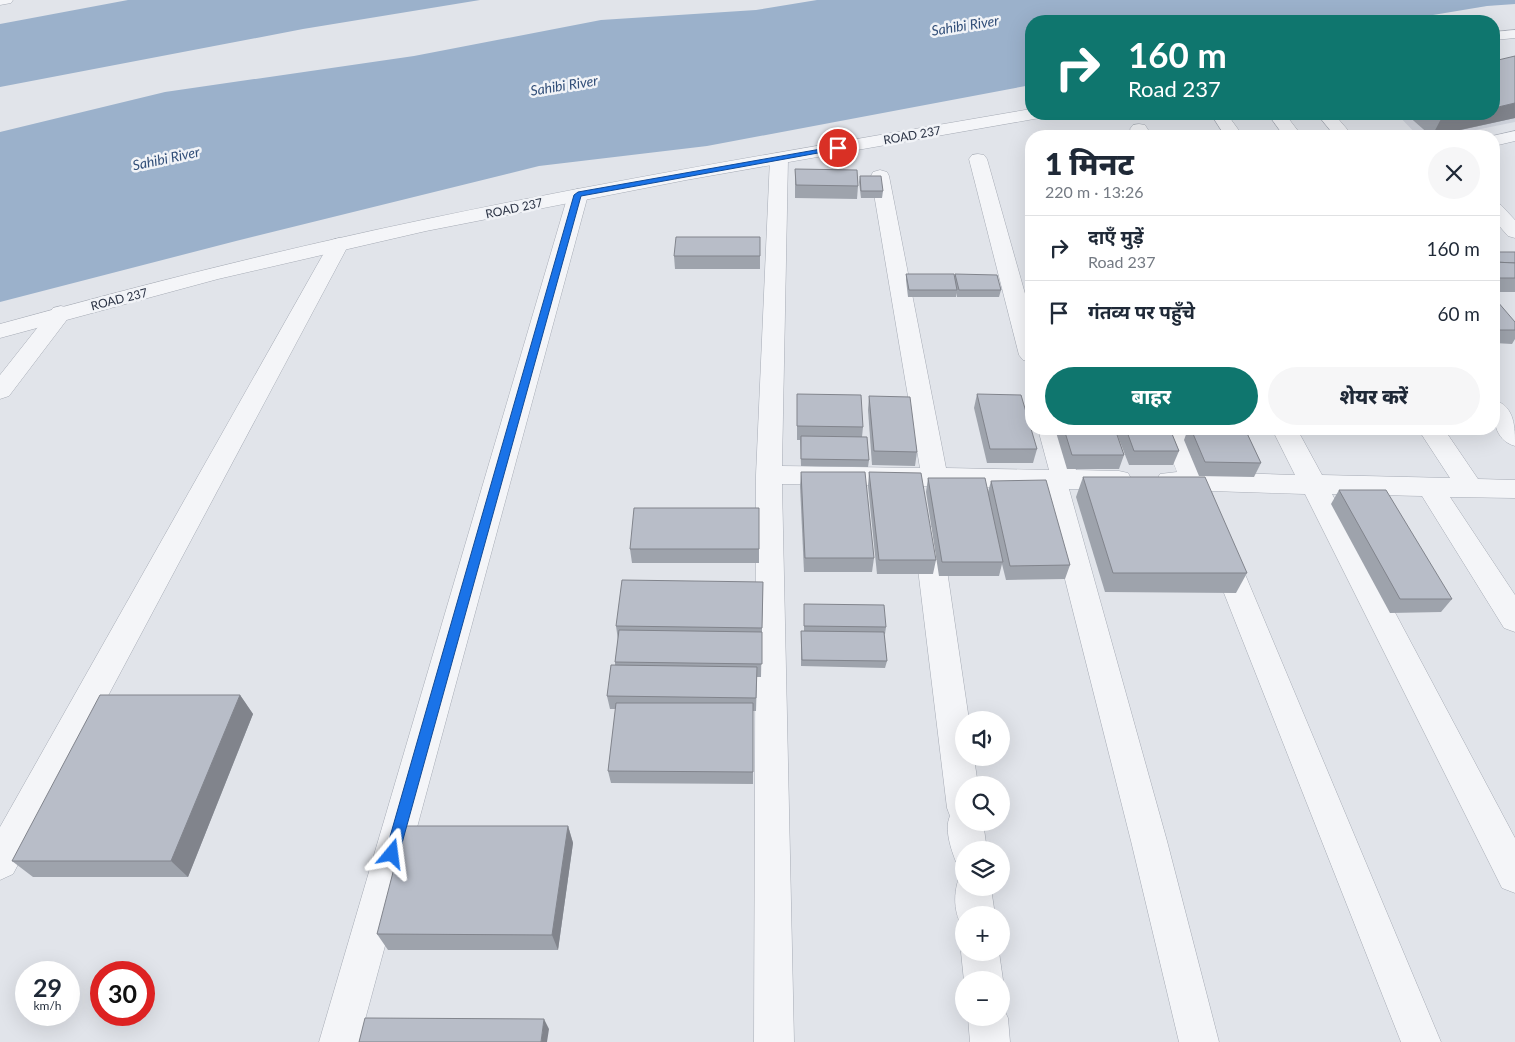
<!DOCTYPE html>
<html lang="hi">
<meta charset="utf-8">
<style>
:root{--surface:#fff;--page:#f6f6f7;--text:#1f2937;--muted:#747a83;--line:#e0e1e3;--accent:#0f766e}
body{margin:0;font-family:Lato,"Noto Sans Devanagari",sans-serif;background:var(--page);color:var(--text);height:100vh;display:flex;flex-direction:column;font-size:19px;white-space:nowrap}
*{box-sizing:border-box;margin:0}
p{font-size:16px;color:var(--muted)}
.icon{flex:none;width:28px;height:28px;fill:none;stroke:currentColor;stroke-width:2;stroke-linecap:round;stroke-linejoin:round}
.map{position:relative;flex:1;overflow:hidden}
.details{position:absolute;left:1025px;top:130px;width:475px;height:305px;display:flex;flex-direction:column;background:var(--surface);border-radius:20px;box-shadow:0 5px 20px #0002}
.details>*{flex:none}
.hud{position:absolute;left:1025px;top:15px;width:475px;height:105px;border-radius:20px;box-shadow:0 5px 20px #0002;background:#0f766e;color:#fff;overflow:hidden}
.fabs{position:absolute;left:955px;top:711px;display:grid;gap:10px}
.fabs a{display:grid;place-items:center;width:55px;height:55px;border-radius:50%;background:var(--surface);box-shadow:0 5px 20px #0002;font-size:25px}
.speed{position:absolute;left:15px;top:961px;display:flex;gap:10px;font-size:25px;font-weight:700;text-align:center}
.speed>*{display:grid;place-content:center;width:65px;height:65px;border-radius:50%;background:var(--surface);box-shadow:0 5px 20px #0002;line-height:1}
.speed small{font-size:12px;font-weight:400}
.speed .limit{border:8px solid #d22;background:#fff;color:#111}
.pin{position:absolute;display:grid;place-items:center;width:42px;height:42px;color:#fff;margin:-21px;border:2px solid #fff;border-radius:50%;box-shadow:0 1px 5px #0007}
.me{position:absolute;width:55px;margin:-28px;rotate:16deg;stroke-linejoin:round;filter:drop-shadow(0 0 4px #0008)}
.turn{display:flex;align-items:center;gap:18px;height:105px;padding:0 20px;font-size:22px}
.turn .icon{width:65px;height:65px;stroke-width:2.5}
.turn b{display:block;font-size:35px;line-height:42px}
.round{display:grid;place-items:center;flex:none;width:52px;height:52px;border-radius:26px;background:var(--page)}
.summary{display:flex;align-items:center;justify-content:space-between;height:85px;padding:0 20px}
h1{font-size:30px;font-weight:800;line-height:38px}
.action{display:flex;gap:10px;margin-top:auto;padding:10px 20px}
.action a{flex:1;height:58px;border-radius:30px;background:var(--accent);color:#fff;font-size:20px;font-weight:800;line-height:58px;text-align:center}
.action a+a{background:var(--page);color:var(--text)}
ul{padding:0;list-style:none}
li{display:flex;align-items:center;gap:15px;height:65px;padding:0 20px;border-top:1px solid var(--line)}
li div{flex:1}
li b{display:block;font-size:19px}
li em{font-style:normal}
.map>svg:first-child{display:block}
.built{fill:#cfd3dc}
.water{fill:#9bb1cb}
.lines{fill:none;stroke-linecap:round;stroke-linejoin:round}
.minor-casing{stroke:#a6abb5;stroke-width:1}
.tertiary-casing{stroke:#a6abb5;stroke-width:1}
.minor{fill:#f4f5f8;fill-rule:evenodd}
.tertiary{fill:#f4f5f8;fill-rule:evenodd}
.wall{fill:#9ea3ac}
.shaded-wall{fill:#81848c}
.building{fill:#b8bdc8;stroke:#81848c}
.route{fill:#1a73e8;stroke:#114b97}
.labels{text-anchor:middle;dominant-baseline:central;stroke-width:5;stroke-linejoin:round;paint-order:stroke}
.far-street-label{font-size:12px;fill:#293143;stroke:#f1f3f7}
.far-water-label{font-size:14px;font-style:italic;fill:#314e78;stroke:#f1f3f7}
</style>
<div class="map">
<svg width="1515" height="1042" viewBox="0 0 1515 1042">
<rect width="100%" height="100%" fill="#e1e4ea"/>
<polygon class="built" points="1515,70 1515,122 1446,136 1418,136 1397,114 1494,114"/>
<g class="water">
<polygon points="128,0 480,0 303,29 0,87 0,24"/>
<polygon points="817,0 1515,0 1515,4 1487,6 1397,21 1031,21 1031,85 707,146 539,166 236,241 0,302 0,132 165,92 414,56 601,20 756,10"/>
</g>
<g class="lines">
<defs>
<g id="minor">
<polygon points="1211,114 1227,114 1243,136 1225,136"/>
<polygon points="1268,114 1285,114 1302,136 1284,136"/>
<polygon points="1317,114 1334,114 1353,136 1335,136"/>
<polygon points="1139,124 1145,125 1152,136 1134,136 1130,129 1133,125"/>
<polygon points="1515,131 1515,141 1494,146 1494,136 1492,136"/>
<polygon points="779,153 785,154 788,158 782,466 920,468 871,176 873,172 880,170 887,172 889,176 946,468 1049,470 1038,429 1063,429 1076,470 1119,471 1128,473 1132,480 1128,487 1119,489 1069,489 1167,841 1219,1042 1179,1042 1131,841 1042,488 782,484 794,1042 754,1042 756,475 770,158 773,154"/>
<polygon points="978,154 984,155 987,159 1031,315 1031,362 1023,360 1019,355 969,159 972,155"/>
<polygon points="578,189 585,191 588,195 359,1042 319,1042 568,195 571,191"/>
<polygon points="1494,203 1501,205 1515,220 1515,238 1508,236 1494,220"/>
<polygon points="339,238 346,240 349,244 13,874 0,880 0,827 329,244 332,240"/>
<polygon points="61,306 69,308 72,313 9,396 0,399 0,375 53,308"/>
<path d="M 1494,400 C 1515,406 1515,427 1515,446 C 1494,440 1493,419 1494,400 Z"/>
<polygon points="1160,429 1184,429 1203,472 1295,475 1272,429 1297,429 1322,475 1450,478 1418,429 1444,429 1478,479 1515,480 1515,498 1450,497 1515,595 1515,632 1504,628 1422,496 1332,494 1515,838 1515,893 1502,888 1305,494 1211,491 1213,496 1209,503 1200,506 1191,503 1184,491 1169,490 1160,488 1156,481 1160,474 1177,472"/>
<path d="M 928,526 L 938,529 L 942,536 L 969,720 L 964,720 L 964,758 L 974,758 L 978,785 L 964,785 L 964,822 L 983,822 L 987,850 L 964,850 L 964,865 L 956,862 C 951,849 944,829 950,816 L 947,808 L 914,536 L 918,529 Z"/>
<polygon points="1223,544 1233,547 1237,555 1441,1042 1401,1042 1209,555 1213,547"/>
<path d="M 964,874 L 964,888 L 991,888 L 995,915 L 964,915 L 964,929 C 953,914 953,892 960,875 Z"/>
<polygon points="964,945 964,952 999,952 1003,980 1001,983 1001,980 964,981 961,952"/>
<polygon points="1001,1003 1008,1018 1010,1042 970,1042 968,1018 1001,1018"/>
</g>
<g id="tertiary">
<polygon points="0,0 13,0 11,3 0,5"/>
<polygon points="1515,30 1515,38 1494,40 1494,32"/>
<path d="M 1031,109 L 1031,114 L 1042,114 L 1040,118 L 1034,119 L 686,180 L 426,231 L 218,279 L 0,338 L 0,324 C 141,285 283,249 427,219 C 627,177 829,144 1031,109 Z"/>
</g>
</defs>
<use href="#minor" class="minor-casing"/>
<use href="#tertiary" class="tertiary-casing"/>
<use href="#minor" class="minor"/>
<use href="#tertiary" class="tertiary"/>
</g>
<g class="wall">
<polygon points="1515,56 1515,118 1434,136 1431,136 1406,114 1494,114"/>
<polygon points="795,169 858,186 857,199 795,198"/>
<polygon points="860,176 883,191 882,198 861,198 859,182"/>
<polygon points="760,237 760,269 675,269 674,256"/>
<rect x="1494" y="252" width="21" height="40"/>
<polygon points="906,274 955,278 955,274 1001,290 999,297 957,297 957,293 956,297 908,297 906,280"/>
<polygon points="1494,301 1515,322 1515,339 1512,344 1494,343"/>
<polygon points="797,394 863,427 862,437 869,460 868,467 801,466 800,440 797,440"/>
<polygon points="977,394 1037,449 1033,463 987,463 974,408"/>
<polygon points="869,396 917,452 915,466 872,465 868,410"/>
<polygon points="1055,429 1115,429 1124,455 1119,469 1067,469"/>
<polygon points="1115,429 1170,429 1179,451 1173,465 1129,465"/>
<polygon points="1188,429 1245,429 1261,463 1254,477 1199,476 1184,440"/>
<polygon points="801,472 874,558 872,572 804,572 800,486"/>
<polygon points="869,472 936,560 933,574 877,574 868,486"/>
<polygon points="1083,477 1247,573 1236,593 1105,592 1076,497"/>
<polygon points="928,478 988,492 991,481 1070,565 1065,579 1006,580 1002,564 999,576 939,576 926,492"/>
<polygon points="1339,490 1452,599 1441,612 1390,613 1331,504"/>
<polygon points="759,508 759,563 632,563 630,549"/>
<polygon points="763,582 761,677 757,677 756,711 753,711 753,784 611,783 608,771 616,709 610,709 607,696 615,665 615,662 618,640 616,626"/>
<polygon points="804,604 886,627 885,634 884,634 887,661 885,668 801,666 801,631 804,631"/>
<polygon points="240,695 253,714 188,877 33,877 12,861"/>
<polygon points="568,826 573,843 558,950 388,950 377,934"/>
</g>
<g class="shaded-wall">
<polygon points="1515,103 1515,118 1432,136 1441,119 1465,114 1494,114 1494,108"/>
<polygon points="240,695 253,714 188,877 171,861"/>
<polygon points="568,826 573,843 558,950 552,935"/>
<polygon points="544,1019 549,1029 547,1042 541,1042"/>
</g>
<g class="building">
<polygon points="1515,56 1515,103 1494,108 1494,61"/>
<polygon points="1435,114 1465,114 1441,119"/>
<polygon points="795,169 857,170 858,186 796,185"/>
<polygon points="860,176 881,176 883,191 861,191"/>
<polygon points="676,237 760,237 760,256 674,256"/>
<polygon points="1494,252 1515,252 1515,263 1494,262"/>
<polygon points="1494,262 1515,263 1515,278 1497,278 1494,275"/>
<polygon points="906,274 954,274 957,290 909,290"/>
<polygon points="955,274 997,275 1001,290 959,290"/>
<polygon points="1494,301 1497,301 1515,322 1515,330 1494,330"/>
<polygon points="797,394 861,395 863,427 797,426"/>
<polygon points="977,394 1021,395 1037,449 990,449"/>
<polygon points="869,396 910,397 917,452 874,451"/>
<polygon points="1064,429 1115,429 1124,455 1072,455"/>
<polygon points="1126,429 1170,429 1179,451 1134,451"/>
<polygon points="1191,429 1245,429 1261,463 1205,462"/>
<polygon points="801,436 867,437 869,460 801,459"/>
<polygon points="801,472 865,472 874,558 805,558"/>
<polygon points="869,472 921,473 936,560 879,560"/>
<polygon points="1083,477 1205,477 1247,573 1113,573"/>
<polygon points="928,478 985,478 1003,562 942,562"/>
<polygon points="1046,480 1070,565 1010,566 991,481"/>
<polygon points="1339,490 1386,490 1452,599 1400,599"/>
<polygon points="634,508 759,508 759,549 630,549"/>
<polygon points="622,580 763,582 762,628 616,626"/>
<polygon points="804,604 884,605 886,627 804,626"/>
<polygon points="619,630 762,632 762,664 615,662"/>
<polygon points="801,631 884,632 887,661 802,660"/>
<polygon points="611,665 757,667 756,698 607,696"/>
<polygon points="100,695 240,695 171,861 12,861"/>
<polygon points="616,703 753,703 753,772 608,771"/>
<polygon points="405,826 568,826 552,935 377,934"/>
<polygon points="365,1018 544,1019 541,1042 359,1042"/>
</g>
<polygon class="route" points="838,146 840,146 840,149 581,196 399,854 397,859 392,861 387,859 385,854 574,195 578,192"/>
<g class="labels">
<g class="far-street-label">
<text transform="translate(912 135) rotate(-10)">ROAD 237</text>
<text transform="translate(514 208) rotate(-12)">ROAD 237</text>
<text transform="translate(119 299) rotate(-14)">ROAD 237</text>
</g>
<g class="far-water-label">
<text transform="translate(965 25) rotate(-9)">Sahibi River</text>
<text transform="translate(564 85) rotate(-9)">Sahibi River</text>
<text transform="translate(166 158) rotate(-12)">Sahibi River</text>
</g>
</g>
</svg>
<div class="fabs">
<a><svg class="icon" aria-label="sound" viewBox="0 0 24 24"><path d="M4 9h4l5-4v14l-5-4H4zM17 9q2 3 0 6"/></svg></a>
<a><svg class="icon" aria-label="search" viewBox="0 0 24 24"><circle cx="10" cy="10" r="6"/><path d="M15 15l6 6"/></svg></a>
<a><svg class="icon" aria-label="layers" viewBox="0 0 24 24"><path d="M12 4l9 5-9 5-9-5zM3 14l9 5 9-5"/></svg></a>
<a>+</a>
<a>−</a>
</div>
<div class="speed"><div>29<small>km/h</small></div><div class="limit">30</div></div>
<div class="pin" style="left:838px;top:148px;background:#d93025"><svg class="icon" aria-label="arrive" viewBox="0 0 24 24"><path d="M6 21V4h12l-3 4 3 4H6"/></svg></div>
<svg class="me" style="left:392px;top:854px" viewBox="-20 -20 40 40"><path d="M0-17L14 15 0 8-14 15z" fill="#1a73e8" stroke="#fff" stroke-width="4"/></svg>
<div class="hud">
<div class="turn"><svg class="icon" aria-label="right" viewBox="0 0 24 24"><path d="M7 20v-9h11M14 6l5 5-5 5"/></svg><div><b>160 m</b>Road 237</div></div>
</div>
<section class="details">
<div class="summary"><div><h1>1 मिनट</h1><p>220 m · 13:26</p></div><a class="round"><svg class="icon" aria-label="close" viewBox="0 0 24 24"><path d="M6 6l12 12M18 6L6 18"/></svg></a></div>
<ul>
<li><svg class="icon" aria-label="right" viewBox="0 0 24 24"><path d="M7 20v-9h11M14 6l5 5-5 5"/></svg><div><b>दाएँ मुड़ें</b><p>Road 237</p></div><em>160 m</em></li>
<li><svg class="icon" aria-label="arrive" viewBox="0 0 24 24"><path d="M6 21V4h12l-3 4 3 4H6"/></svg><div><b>गंतव्य पर पहुँचे</b></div><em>60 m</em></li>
</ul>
<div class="action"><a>बाहर</a><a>शेयर करें</a></div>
</section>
</div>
